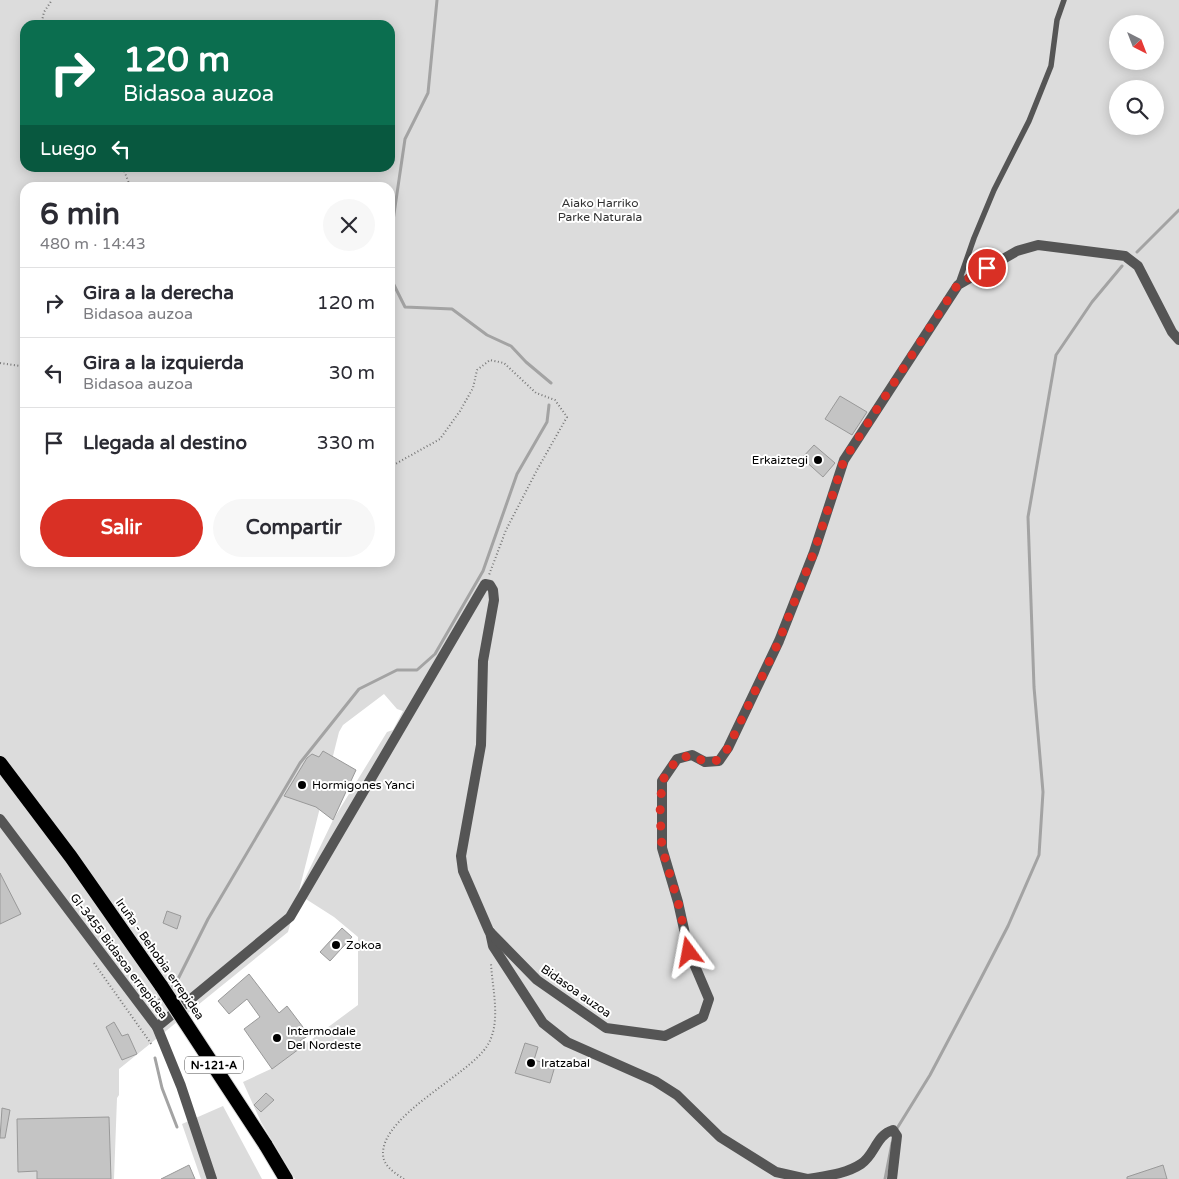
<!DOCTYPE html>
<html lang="es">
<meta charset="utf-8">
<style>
:root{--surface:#fff;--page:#f7f7f7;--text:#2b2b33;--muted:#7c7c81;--line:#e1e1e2;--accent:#d93025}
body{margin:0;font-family:"Varela Round",sans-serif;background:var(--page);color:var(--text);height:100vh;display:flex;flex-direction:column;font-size:19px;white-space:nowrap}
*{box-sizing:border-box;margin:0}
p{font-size:16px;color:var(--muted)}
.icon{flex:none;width:28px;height:28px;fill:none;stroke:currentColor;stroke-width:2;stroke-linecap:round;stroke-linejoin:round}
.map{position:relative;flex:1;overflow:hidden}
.side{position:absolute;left:20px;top:182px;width:375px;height:385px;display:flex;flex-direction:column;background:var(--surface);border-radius:15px;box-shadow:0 2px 12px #0003}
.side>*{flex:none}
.guide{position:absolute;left:20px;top:20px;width:375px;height:152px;border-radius:15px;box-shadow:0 2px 12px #0003;background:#0b6e4f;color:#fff;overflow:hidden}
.needle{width:32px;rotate:138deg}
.controls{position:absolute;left:1109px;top:15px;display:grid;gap:10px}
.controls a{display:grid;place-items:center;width:55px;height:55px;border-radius:50%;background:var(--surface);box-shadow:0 2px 12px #0003;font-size:25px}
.pin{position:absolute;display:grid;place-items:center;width:42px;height:42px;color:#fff;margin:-21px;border:2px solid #fff;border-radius:50%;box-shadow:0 1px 5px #0007}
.me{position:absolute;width:55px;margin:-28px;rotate:347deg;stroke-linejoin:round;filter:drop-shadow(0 0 4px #0008)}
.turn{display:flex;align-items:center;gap:18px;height:105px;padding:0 20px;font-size:22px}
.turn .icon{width:65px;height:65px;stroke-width:2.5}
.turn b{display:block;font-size:35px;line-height:42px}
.then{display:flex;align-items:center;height:48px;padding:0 20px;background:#0003;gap:10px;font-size:19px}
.round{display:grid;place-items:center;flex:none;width:52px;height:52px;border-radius:26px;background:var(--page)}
.head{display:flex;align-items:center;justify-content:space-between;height:85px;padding:0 20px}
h1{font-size:30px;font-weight:800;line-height:38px}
.action{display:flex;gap:10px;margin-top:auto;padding:10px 20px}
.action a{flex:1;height:58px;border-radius:30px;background:var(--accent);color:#fff;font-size:20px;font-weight:800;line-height:58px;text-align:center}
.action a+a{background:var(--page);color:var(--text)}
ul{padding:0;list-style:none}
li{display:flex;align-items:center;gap:15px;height:70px;padding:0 20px;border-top:1px solid var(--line)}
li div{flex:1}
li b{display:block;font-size:19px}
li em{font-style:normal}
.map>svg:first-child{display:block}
.green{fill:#dcdcdc;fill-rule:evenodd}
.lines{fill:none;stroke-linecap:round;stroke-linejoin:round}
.stream{stroke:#a3a3a3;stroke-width:3}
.building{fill:#c4c4c4;stroke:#999}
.trunk-casing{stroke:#dbdbdb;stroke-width:16}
.path{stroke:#777;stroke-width:2;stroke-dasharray:1 2.5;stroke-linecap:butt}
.service{stroke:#555;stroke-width:5.5}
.minor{stroke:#555;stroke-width:10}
.tertiary{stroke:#555;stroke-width:10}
.trunk{stroke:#000;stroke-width:14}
.trunk-bridge-casing{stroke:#dbdbdb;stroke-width:16;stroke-linecap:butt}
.trunk-bridge{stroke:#000;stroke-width:14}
.route{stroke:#d93025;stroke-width:9;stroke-dasharray:0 16.2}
.poi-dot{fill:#000;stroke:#fff;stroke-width:2}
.labels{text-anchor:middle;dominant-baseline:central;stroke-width:4;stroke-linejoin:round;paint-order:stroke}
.shield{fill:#fff;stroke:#4c4c4c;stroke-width:1}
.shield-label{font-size:11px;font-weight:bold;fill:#000}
.park-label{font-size:12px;fill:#333;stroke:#fff}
.poi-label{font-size:12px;fill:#000;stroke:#fff;text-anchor:start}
.street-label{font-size:12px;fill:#000;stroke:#fff}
</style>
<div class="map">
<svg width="1179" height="1179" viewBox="0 0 1179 1179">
<rect width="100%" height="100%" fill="#fff"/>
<g class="green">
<path d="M 0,0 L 1179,0 L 1179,1179 L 295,1179 L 261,1122 L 243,1082 L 273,1068 L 358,1005 L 358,937 L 334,917 L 298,894 L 288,932 L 119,1069 L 119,1095 L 117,1098 L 114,1179 L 0,1179 ZM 1118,24 L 1155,24 L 1155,61 L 1118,61 ZM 25,25 L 390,25 L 390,168 L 25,168 ZM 1118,89 L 1155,89 L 1155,126 L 1118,126 ZM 25,188 L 390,188 L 390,562 L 25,562 ZM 384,694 L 397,709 L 403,711 L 393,730 L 387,732 L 333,820 L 299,891 L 339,732 L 343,725 Z"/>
<polygon points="223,1106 262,1179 201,1179 182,1124"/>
</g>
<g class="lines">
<g class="stream">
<polyline points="437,0 428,93 405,139 390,241 391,279 405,307 452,309 487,335 511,346 526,362 551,383"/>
<polyline points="1137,252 1179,210"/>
<polyline points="169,990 176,983 208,919 300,763 359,689 397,670 417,670 435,654 483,571 517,474 547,422 549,405"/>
<polyline points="155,1005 163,996"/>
<polyline points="155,1058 162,1088 177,1127"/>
<polyline points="896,1130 930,1075 978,984 1008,926 1039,855 1043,792 1034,687 1028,517 1056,355 1092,302 1122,266"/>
<polyline points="885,1179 892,1143"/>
</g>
</g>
<g class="building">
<polygon points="840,396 867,412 852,435 825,419"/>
<polygon points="814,445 835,463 823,477 802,458"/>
<polygon points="323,751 356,770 333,820 316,807 284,796 307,758 312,754 319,757"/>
<polygon points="0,873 21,914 0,924"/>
<polygon points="167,911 181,916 177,929 163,923"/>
<polygon points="342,928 352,937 330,961 320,952"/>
<polygon points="249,974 279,1013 287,1006 309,1035 300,1041 303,1046 272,1069 244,1029 260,1017 247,999 229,1014 218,1001"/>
<polygon points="114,1022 122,1036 128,1034 137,1054 122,1060 106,1027"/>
<polygon points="525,1043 538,1047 534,1060 555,1066 550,1083 515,1073"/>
<polygon points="266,1093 274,1100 261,1112 254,1105"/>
<polygon points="2,1108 10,1110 5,1138 0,1138"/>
<polygon points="109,1117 111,1179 37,1179 37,1171 18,1172 17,1119"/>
<polygon points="189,1165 195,1179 161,1179"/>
<polygon points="1163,1165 1167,1179 1127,1179 1127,1177"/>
</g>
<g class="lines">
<defs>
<g id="trunk">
<polyline points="0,763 71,857 162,987"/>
<polyline points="265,1144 286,1179"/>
</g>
</defs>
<use href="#trunk" class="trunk-casing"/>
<g class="path">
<polyline points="41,25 44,12 52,0"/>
<polyline points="123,168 131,188"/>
<polyline points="0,363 20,366 25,370"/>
<polyline points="390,467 440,439 460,411 473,388 477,370 490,360 504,363 536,393 555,400 567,417 537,470 506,530 489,575"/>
<polyline points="94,963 152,1045"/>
<path d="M 404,1179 C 395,1173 383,1166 383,1154 C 382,1115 469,1075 487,1046 C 502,1023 492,988 491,963"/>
</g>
<polyline class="service" points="958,284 974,238 994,190 1029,121 1051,66 1057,20 1064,0"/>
<g class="minor">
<polyline points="490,932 493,946 543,1023 567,1042 655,1081 677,1095 720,1137 776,1172 807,1179"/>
<polyline points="157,1027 290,917 485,584 490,585 493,590 494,600 483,661 481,745 461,856 463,871 489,931 537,980 606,1028 665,1036 703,1017 709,999 689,952 678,902 662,848 662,781 677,759 692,755 705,762 719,761 728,748 779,641 814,552 844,460 958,285 1017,251 1038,245 1125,256 1138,266 1172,332 1179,340"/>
<path d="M 808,1179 C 825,1176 846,1174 861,1164 C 875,1155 876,1135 893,1130 L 897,1136 L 892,1179"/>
</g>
<polyline class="tertiary" points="0,819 157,1027 181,1086 212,1179"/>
<use href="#trunk" class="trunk"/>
<defs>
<polyline id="trunk-bridge" points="162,987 265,1144"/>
</defs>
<use href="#trunk-bridge" class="trunk-bridge-casing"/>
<use href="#trunk-bridge" class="trunk-bridge"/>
</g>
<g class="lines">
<polyline class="route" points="689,952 678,902 662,848 660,813 662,781 677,759 692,755 705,762 719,760 728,748 779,641 814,552 844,460 958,284 987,268"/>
</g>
<g class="poi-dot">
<circle cx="818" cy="460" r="5"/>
<circle cx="302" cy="785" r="5"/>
<circle cx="336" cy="945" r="5"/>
<circle cx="277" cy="1038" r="5"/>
<circle cx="531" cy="1063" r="5"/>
</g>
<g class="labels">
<rect class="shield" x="185" y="1056.5" width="58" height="17" rx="4"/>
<g class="shield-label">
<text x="214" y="1065">N-121-A</text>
</g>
<g class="park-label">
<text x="600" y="203">Aiako Harriko<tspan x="600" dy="14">Parke Naturala</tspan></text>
</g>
<g class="poi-label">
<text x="808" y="460" text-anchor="end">Erkaiztegi</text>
<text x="312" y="785">Hormigones Yanci</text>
<text x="346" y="945">Zokoa</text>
<text x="287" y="1031">Intermodale<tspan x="287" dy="14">Del Nordeste</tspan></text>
<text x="541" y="1063">Iratzabal</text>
</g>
<g class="street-label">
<text transform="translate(119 956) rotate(53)">GI-3455 Bidasoa errepidea</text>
<text transform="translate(160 959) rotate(55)">Iruña - Behobia errepidea</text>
<text transform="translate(576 991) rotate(35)">Bidasoa auzoa</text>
</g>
</g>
</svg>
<div class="controls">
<a><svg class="needle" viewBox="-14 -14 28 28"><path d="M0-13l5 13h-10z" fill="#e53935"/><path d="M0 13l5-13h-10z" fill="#7c7c81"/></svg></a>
<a><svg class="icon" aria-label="search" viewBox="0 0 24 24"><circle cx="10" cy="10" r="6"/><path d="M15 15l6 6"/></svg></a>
</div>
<div class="pin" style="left:987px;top:268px;background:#d93025"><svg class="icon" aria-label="arrive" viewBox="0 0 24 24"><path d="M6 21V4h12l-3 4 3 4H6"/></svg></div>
<svg class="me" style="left:689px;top:952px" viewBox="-20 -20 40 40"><path d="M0-17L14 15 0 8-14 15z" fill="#d93025" stroke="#fff" stroke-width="4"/></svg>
<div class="guide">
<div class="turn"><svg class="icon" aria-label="right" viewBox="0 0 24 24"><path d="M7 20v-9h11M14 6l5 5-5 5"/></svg><div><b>120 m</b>Bidasoa auzoa</div></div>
<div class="then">Luego<svg class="icon" aria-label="left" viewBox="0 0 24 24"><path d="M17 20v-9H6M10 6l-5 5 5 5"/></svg></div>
</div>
<section class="side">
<div class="head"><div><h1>6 min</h1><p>480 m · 14:43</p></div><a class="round"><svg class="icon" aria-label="close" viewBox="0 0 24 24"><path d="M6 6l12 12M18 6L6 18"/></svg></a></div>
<ul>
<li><svg class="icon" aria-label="right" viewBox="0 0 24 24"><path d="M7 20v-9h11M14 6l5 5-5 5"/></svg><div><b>Gira a la derecha</b><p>Bidasoa auzoa</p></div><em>120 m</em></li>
<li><svg class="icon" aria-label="left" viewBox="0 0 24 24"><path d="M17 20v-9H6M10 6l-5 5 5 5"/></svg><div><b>Gira a la izquierda</b><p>Bidasoa auzoa</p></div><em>30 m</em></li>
<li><svg class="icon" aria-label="arrive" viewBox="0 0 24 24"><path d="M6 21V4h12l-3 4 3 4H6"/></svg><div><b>Llegada al destino</b></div><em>330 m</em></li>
</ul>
<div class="action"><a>Salir</a><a>Compartir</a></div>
</section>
</div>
